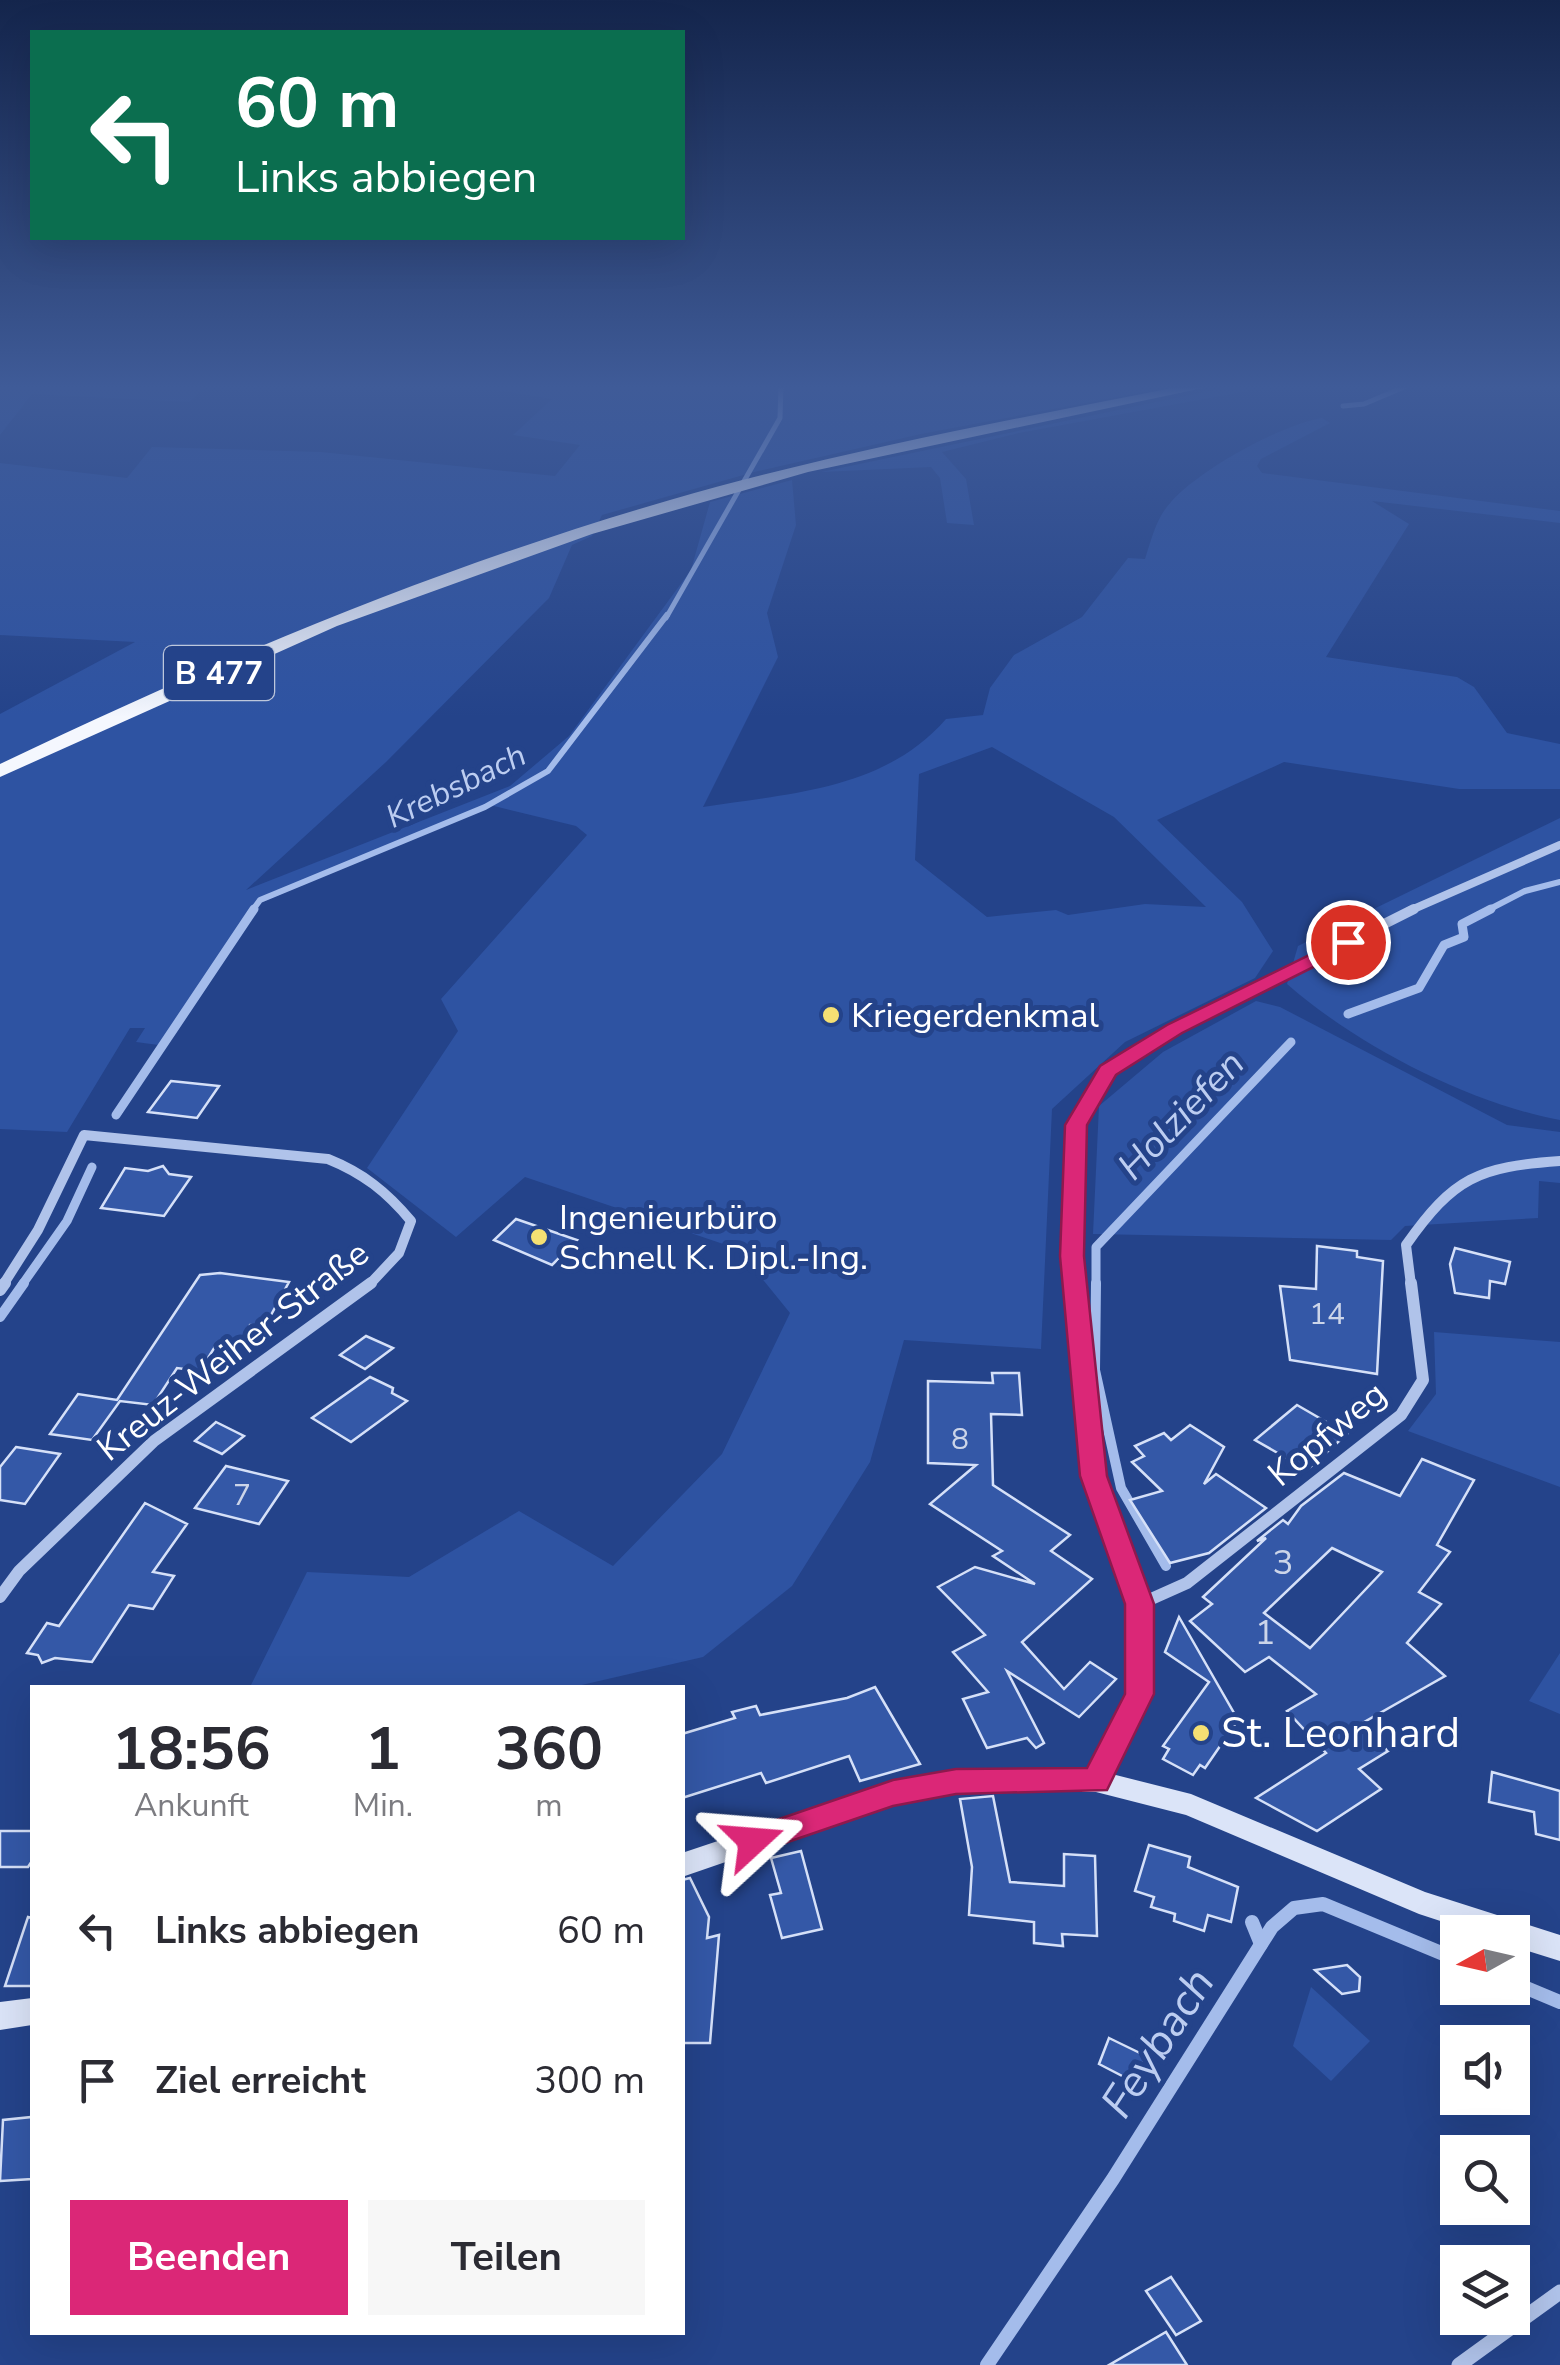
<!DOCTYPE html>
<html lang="de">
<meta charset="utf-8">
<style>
:root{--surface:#fff;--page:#f7f7f7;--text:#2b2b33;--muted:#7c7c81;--accent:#db2777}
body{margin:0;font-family:"Nunito Sans",sans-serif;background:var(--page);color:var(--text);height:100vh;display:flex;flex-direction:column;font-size:38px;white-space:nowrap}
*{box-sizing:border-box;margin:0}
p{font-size:32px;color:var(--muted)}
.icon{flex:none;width:55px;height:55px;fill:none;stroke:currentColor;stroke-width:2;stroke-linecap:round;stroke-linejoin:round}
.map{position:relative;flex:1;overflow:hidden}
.side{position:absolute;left:30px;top:1685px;width:655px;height:650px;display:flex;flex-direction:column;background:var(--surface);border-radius:0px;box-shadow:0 10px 40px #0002}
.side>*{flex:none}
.banner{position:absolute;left:30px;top:30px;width:655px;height:210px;border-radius:0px;box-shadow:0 10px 40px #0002;background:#0b6e4f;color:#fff;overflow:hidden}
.needle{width:65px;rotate:262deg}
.fabs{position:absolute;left:1440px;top:1915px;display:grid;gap:20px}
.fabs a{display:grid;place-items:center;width:90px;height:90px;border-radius:0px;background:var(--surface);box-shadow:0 10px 40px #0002;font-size:50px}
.pin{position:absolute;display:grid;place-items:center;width:85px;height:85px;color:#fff;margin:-42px;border:5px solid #fff;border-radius:50%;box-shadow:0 2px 10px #0007}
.me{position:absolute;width:110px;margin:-55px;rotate:71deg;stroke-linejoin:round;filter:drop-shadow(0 0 8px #0008)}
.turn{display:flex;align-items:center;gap:35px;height:210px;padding:0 40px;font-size:45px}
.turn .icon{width:130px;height:130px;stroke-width:2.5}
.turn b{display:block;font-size:70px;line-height:85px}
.eta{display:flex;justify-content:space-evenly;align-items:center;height:170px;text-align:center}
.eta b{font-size:60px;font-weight:700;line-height:70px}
.primary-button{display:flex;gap:20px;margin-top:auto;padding:20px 40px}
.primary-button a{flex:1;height:115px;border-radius:0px;background:var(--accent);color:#fff;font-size:40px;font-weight:700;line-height:115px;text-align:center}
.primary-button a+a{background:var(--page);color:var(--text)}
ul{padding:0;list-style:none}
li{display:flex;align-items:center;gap:30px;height:150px;padding:0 40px}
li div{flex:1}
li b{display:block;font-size:38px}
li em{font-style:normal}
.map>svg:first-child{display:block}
.green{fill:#2e53a2;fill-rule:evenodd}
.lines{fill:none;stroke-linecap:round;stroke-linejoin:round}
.stream-far4{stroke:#a4bceb;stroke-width:5}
.stream-far3{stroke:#a4bceb;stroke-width:6}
.stream-far2{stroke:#a4bceb;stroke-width:9}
.stream-far1{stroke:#a4bceb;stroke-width:10}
.stream{stroke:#a4bceb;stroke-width:14}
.building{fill:#3458a7;stroke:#d5e0f8;stroke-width:2.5;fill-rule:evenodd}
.street-far3{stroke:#b0c3ea;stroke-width:8}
.street-far2{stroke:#b0c3ea;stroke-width:10}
.street-far1{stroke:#b0c3ea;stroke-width:12}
.street{stroke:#b0c3ea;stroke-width:15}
.secondary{fill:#dbe4f8;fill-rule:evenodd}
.primary{fill:#f4f7fe;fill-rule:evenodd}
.route{fill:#db2777;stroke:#8e194d;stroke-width:2.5}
.poi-dot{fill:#f5e073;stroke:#24438a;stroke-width:4}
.labels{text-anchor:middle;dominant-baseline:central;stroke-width:10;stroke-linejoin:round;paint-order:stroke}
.number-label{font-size:30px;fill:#ccd5e9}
.shield{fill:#24438a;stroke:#bdc7dc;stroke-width:2.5}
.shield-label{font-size:32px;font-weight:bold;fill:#fff}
.far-water-label{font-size:32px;font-style:italic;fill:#bccdf1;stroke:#24438a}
.poi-label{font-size:35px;fill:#fff;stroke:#24438a;text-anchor:start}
.street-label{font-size:35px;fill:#fff;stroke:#24438a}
.near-number-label{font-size:35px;fill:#ccd5e9}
.water-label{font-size:38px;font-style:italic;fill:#bccdf1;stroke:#24438a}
.near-poi-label{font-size:42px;fill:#fff;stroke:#24438a;text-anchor:start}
.near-water-label{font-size:45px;font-style:italic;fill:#bccdf1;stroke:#24438a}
</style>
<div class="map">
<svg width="1560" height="2365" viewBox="0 0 1560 2365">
<rect width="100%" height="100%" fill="#24438a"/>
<g class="green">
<polygon points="0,385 209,385 189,402 32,394 0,435"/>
<path d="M 464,385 L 1149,385 L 1139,388 L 1149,391 L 921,434 L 754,472 L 602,515 L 592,536 L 572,545 L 549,598 L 386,762 L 246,890 L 510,786 L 569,736 L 691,570 L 710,502 L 792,480 L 796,525 L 767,613 L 778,657 L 703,807 C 791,793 884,790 946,719 L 983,715 L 990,688 L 1014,655 L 1082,617 L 1128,558 L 1145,559 C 1152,538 1156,518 1171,502 C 1199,470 1280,425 1322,418 L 1330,423 L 1261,459 L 1257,466 L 1262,473 L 1560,511 L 1560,523 L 1372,501 L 1409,524 L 1326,657 L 1457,677 L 1474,687 L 1507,733 L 1560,744 L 1560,789 L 1459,789 L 1284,762 L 1157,820 L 1242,902 L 1273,951 L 1255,978 L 1125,1042 L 1052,1109 L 1041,1349 L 904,1340 L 870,1462 L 792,1586 L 703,1657 L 573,1687 L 250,1687 L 307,1572 L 409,1577 L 519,1511 L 613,1566 L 722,1454 L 790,1313 L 738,1249 L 525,1177 L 456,1237 L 367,1168 L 458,1031 L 441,999 L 587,835 L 576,826 L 490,805 L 258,904 L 166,1046 L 136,1042 L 145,1028 L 130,1028 L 67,1132 L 0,1129 L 0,714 L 135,642 L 0,635 L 0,463 L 127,478 L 152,447 L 321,452 L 555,476 L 580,445 L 513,435 L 552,399 ZM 992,747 L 1114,817 L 1206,907 L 1145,904 L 1068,915 L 1056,910 L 987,917 L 915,860 L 919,774 Z"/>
<polygon points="1238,385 1248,391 1019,433 942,452 966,479 974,525 947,523 940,478 931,467 821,472"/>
<path d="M 1560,818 L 1560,1120 C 1468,1103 1358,1046 1287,984 L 1298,946 Z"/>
<polygon points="1256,1001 1280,1007 1507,1125 1560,1132 1560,1183 1539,1181 1538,1218 1405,1226 1391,1240 1093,1234 1099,1106 1163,1052"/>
<polygon points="1434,1332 1560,1342 1560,1487 1408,1431 1436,1394"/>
<polygon points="1560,1653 1560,1714 1529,1701"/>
<polygon points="1311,1987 1370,2041 1331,2081 1293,2046"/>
</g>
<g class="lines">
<g class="stream-far4">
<polyline points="1343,406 1364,404 1409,385"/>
<polyline points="666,618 780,418 781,385"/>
</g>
<g class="stream-far3">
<polyline points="252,911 260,900 485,807 548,771 667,615"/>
<polyline points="1486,911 1525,891 1560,882"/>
</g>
<g class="stream-far2">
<polyline points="1348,1014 1419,988 1444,945 1464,937 1462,924 1491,909"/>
<polyline points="116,1115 254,909"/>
<polyline points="22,1285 67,1221 92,1167"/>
<polyline points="1096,1285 1096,1247 1291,1042"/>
</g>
<g class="stream-far1">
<polyline points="1096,1283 1095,1370 1121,1488 1166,1566"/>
<polyline points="0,1317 24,1283"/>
</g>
<g class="stream">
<polyline points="1252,1922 1261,1944"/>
<polyline points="1512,1982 1560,2002"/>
<polyline points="987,2365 1113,2179 1272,1927 1294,1908 1323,1904 1458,1960"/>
</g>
</g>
<g class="building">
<polygon points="171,1081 219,1086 197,1118 148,1112"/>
<polygon points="163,1166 169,1174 191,1177 164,1216 101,1208 125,1168 148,1171"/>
<polygon points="516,1219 577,1240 552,1265 494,1240"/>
<polygon points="1317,1246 1357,1251 1357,1257 1383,1261 1377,1374 1290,1360 1280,1286 1316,1289"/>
<polygon points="1455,1248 1510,1262 1505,1284 1490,1281 1489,1298 1455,1293 1450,1264"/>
<polygon points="220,1273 289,1282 265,1326 250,1325 237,1348 216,1345 200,1371 177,1368 153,1405 120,1401 92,1440 50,1434 78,1394 117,1400 200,1275"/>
<polygon points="366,1336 393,1348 365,1369 340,1355"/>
<polygon points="992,1373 1019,1373 1022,1415 991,1414 993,1485 1070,1535 1051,1551 1092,1579 1022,1642 1064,1689 1090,1662 1116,1679 1079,1717 1007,1671 1044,1743 1036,1748 1027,1738 987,1748 963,1699 988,1692 953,1652 985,1635 938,1587 975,1567 1035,1584 993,1556 1002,1551 930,1504 976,1465 928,1463 928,1381 993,1383"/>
<polygon points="370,1377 393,1388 392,1393 407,1401 351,1442 312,1418"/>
<polygon points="1297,1405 1347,1434 1307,1470 1255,1440"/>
<polygon points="216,1422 244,1436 222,1454 195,1441"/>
<polygon points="1190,1425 1224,1447 1204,1484 1216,1474 1266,1508 1209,1553 1170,1563 1130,1500 1162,1491 1132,1462 1144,1456 1135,1446 1164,1433 1171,1440"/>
<polygon points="16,1447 60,1454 25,1504 0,1500 0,1467"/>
<path d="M 1422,1459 L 1474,1480 L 1437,1545 L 1450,1552 L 1419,1592 L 1441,1604 L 1407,1643 L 1445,1676 L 1359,1725 L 1388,1751 L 1359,1769 L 1381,1789 L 1317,1831 L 1256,1798 L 1326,1753 L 1287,1711 L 1316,1694 L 1269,1657 L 1245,1672 L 1190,1621 L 1212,1604 L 1203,1597 L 1266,1538 L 1257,1541 L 1283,1520 L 1288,1524 L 1301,1506 L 1344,1473 L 1400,1496 ZM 1332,1548 L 1382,1572 L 1310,1648 L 1264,1613 Z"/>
<polygon points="226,1466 288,1481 259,1524 195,1508"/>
<polygon points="145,1503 187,1524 153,1572 174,1576 153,1609 129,1605 92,1662 55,1658 42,1663 38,1655 27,1653 47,1623 59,1626"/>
<polygon points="1179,1617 1238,1720 1205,1768 1200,1765 1193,1775 1163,1759 1169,1749 1163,1746 1209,1682 1165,1652"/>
<polygon points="875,1687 920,1764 860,1781 849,1756 766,1783 761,1773 682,1798 682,1734 735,1718 732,1712 756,1706 760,1715 847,1698"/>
<polygon points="1492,1772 1560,1791 1560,1840 1536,1834 1534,1812 1489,1802"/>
<polygon points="993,1796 1010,1882 1064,1886 1064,1854 1095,1856 1097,1936 1062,1934 1063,1946 1034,1943 1034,1922 969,1915 972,1867 960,1799"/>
<polygon points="0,1831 32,1831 32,1861 28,1867 0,1867"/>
<polygon points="1149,1845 1190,1857 1188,1867 1238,1887 1231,1922 1208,1915 1204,1931 1174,1921 1175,1914 1151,1907 1154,1897 1135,1891"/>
<polygon points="801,1851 822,1929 782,1938 770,1895 781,1893 771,1858"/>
<polygon points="690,1878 709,1917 707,1938 719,1935 710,2043 682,2043 682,1880"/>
<polygon points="28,1917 32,1918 32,1986 5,1986"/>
<polygon points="1347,1965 1360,1977 1359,1991 1342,1994 1315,1970"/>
<polygon points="1109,2038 1146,2056 1134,2082 1099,2064"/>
<polygon points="32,2117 32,2179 0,2181 3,2120"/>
<polygon points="1171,2277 1201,2321 1176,2335 1146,2291"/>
<polygon points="1166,2332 1187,2365 1109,2365"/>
</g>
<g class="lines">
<polyline class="street-far3" points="1409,911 1560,845"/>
<g class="street-far2">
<path d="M 3,1285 L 38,1230 L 84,1135 L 328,1159 C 363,1173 387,1192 411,1221 L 399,1253 L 369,1285"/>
<polyline points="1075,1285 1072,1256 1080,1112 1108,1071 1175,1029 1414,909"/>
<path d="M 1411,1285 L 1406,1245 C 1454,1177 1478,1167 1560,1161"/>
</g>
<g class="street-far1">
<polyline points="1075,1283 1093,1476 1140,1604 1140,1694 1107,1761"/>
<polyline points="0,1290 5,1283"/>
<polyline points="0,1597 19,1571 154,1441 371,1283"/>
<polyline points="1140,1604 1187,1583 1401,1415 1423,1380 1411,1283"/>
</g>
<g class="street">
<polyline points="1097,1780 1108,1758"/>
<polyline points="1459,2365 1560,2292"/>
</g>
<g class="secondary">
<polygon points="956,1770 1096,1770 1191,1794 1425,1892 1560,1935 1560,1961 1512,1946 1512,1932 1474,1932 1419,1914 1186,1815 1096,1792 956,1792 893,1804 682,1877 682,1853 893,1782"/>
<polygon points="32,1998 32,2025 0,2030 0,2002"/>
</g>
<path class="primary" d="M 1188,385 L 1217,385 L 808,472 L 592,534 L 337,626 L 0,777 L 0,764 C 217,660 439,567 670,500 C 840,451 1014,419 1188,385 Z"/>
</g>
<linearGradient id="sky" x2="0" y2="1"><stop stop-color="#14254c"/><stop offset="0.54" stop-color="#3f5b98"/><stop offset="1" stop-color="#3f5b98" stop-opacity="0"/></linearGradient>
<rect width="1560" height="717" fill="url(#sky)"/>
<polygon class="route" points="1348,936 1357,942 1355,946 1182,1033 1116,1075 1087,1125 1084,1256 1107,1476 1154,1604 1154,1694 1107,1790 956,1794 893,1806 753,1854 741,1850 737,1841 741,1832 893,1780 956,1769 1087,1768 1125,1694 1125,1604 1080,1476 1060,1256 1065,1125 1100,1066 1167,1025"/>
<g class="poi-dot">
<circle cx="831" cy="1015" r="10"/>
<circle cx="539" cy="1237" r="10"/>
<circle cx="1201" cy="1733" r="10"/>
</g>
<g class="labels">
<g class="number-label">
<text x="1327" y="1314">14</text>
<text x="960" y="1439">8</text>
<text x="242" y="1495">7</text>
</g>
<rect class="shield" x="164" y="646" width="110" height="54" rx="8"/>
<g class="shield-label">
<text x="219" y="673">B 477</text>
</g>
<g class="far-water-label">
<text transform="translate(456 786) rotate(-26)">Krebsbach</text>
</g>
<g class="poi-label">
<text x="851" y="1015">Kriegerdenkmal</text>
<text x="559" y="1217">Ingenieurbüro<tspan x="559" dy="40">Schnell K. Dipl.-Ing.</tspan></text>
</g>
<g class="street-label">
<text transform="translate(233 1351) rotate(-38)">Kreuz-Weiher-Straße</text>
<text transform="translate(1327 1434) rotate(-40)">Kopfweg</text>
</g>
<g class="near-number-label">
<text x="1283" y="1562">3</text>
<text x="1265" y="1632">1</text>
</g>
<g class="water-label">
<text transform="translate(1181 1115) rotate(-46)">Holziefen</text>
</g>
<g class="near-poi-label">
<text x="1221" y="1733">St. Leonhard</text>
</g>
<g class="near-water-label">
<text transform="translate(1158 2043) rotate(-57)">Feybach</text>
</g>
</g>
</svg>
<div class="fabs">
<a><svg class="needle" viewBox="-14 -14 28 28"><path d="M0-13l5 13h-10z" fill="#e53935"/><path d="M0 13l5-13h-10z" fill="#7c7c81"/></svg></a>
<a><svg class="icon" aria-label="sound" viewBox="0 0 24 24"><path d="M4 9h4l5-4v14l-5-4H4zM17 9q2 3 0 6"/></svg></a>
<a><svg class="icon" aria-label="search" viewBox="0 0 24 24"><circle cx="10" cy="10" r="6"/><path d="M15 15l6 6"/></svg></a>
<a><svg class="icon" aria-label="layers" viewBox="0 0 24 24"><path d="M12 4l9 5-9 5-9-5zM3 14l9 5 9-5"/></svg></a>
</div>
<div class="pin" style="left:1348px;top:942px;background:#d93025"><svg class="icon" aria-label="arrive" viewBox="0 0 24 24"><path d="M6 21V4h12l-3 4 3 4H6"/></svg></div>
<svg class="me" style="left:753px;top:1841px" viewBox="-20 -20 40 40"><path d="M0-17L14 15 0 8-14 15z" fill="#db2777" stroke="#fff" stroke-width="4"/></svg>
<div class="banner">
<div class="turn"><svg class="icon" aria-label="left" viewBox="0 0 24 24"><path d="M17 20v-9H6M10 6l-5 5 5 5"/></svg><div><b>60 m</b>Links abbiegen</div></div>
</div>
<section class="side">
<div class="eta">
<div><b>18:56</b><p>Ankunft</p></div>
<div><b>1</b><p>Min.</p></div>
<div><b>360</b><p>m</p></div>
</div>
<ul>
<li><svg class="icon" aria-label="left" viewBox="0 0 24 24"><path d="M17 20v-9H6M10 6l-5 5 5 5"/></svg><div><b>Links abbiegen</b></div><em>60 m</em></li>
<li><svg class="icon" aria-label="arrive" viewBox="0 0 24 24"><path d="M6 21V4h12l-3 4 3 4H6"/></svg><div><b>Ziel erreicht</b></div><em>300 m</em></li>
</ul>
<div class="primary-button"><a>Beenden</a><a>Teilen</a></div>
</section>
</div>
